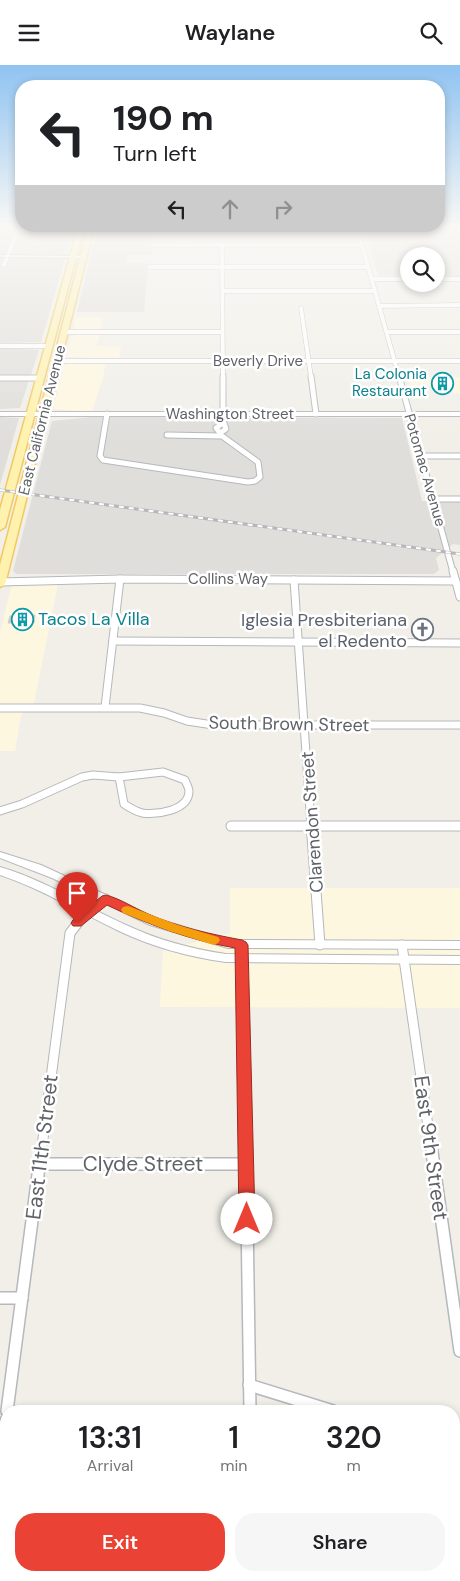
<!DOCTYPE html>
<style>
:root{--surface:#fff;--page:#f6f6f6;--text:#202124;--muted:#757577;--accent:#ea4335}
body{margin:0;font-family:"DM Sans",sans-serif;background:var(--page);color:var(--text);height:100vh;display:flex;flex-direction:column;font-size:19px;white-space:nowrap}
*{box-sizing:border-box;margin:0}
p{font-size:16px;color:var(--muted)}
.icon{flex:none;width:28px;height:28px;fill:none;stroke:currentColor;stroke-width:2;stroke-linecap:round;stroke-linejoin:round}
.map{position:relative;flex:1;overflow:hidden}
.sheet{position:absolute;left:0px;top:1340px;width:460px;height:176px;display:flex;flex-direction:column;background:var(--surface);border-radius:20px 20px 0 0;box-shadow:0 2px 8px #0003}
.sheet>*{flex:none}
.hud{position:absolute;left:15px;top:15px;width:430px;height:152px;border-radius:20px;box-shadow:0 2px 8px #0003;background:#fff;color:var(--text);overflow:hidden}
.fabs{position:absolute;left:400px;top:182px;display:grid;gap:10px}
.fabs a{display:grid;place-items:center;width:45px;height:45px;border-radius:50%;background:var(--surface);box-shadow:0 2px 8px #0003;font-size:25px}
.pin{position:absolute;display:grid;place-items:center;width:42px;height:42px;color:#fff;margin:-51px -21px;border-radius:50% 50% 50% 0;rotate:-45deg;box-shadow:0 0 5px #0007}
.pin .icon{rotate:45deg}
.me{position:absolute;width:55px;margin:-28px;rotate:0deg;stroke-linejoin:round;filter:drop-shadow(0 0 4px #0008)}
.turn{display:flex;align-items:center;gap:18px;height:105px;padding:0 15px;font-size:22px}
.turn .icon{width:65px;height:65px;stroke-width:2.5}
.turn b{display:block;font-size:35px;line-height:42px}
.lanes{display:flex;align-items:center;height:48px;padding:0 15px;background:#0003;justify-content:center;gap:25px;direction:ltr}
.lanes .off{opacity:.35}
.eta{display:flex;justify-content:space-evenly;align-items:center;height:85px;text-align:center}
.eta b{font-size:30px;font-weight:600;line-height:35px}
.primary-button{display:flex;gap:10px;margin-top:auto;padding:10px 15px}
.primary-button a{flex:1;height:58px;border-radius:20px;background:var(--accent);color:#fff;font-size:20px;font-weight:600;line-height:58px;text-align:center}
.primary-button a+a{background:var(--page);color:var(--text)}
header{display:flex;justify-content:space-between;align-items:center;height:65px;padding:0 15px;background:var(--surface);font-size:22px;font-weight:600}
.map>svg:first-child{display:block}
.commercial{fill:#fef7e0}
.industrial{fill:#e0deda}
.education{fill:#e1ded6}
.building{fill:#cccac5;stroke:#d6d1c6}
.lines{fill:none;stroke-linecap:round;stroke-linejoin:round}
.minor-far4-casing{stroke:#b5b8bc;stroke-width:5}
.minor-far3-casing{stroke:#b5b8bc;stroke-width:7}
.minor-far2-casing{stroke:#b5b8bc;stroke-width:9}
.minor-far1-casing{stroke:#b5b8bc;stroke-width:11}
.minor-casing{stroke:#b5b8bc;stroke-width:14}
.tertiary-casing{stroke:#b5b8bc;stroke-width:2}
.primary-casing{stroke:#f2c960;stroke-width:3}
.minor-far4{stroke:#fff;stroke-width:4}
.minor-far3{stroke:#fff;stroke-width:5}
.minor-far2{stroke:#fff;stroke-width:7}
.minor-far1{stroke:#fff;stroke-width:9}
.minor{stroke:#fff;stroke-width:11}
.tertiary{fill:#fff;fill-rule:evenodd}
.primary{fill:#fff2af;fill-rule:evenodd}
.rail-casing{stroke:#b6b7b8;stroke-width:3}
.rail{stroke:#fff;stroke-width:2;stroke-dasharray:5;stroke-linecap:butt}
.route{fill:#ea4335;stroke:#982c22}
.slow{fill:#f59e0b}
.labels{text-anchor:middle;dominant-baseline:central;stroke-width:5;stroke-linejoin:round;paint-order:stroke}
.far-street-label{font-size:15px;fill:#5f6368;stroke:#fff}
.far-culture-label{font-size:15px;fill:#0d838f;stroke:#fff;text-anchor:end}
.culture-label{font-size:18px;fill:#0d838f;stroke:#fff;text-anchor:start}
.worship-label{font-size:18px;fill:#5b616d;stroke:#fff;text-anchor:end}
.street-label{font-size:18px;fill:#5f6368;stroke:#fff}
.near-street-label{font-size:21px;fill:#5f6368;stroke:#fff}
</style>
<header><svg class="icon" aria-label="menu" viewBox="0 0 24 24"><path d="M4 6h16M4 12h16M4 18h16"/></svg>Waylane<svg class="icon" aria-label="search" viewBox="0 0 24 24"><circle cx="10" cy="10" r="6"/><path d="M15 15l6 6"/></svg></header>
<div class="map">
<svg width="460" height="1516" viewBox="0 0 460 1516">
<rect width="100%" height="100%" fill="#f1efe8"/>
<g class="commercial">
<polygon points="75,252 103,252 101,264 74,264"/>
<polygon points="76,270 100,270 96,281 121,282 119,293 67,292 71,271"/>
<polygon points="69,298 106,298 103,312 92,347 53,344 64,300"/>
<polygon points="407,312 460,312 460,329 454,329 450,321 410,321"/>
<polygon points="58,519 34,638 21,650 15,686 0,686 0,568 11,522 17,520"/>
<polygon points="230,823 460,823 460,943 160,942 163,886 230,868"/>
</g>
<g class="industrial">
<polygon points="0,162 75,162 67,188 63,189 0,189"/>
<polygon points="98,162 154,162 151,190 128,190 127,198 148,198 144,247 77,247"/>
<polygon points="0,193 65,194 41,277 0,278"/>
<polygon points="0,283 39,285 20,343 0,344"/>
<polygon points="0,352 19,353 0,420"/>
<polygon points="91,352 402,353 422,436 460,436 460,480 453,479 436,493 439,505 434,509 17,509 13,506 52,356"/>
</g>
<polygon class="education" points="364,162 460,162 460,212 436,211 436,191 409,191 409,211 378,210"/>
<polygon class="building" points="35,550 34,558 8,558 10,551"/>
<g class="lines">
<defs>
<g id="minor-far4">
<polyline points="357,162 399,312"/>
<polyline points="152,180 362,180"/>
<polyline points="184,180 185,162"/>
<polyline points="222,180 223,312"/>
<polyline points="4,200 19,162"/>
<polyline points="149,202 368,202"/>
<polyline points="372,214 409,214"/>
<polyline points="436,214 460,214"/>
<polyline points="223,226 375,226"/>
<polyline points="379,241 460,240"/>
<polyline points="301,243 311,312"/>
<polyline points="64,267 222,267"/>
<polyline points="387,267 460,267"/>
<polyline points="0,281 49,281"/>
<polyline points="56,296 460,296"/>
</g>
<g id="minor-far3">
<polyline points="223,311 223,355 226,364 220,368 216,363 223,358"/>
<polyline points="311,311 316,349"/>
<polyline points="399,311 453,507"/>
<polyline points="0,313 40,313"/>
<polyline points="107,349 100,391 103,395 248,417 255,416 260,412 258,397 222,371 167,370"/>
<polyline points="421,391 460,391"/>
<polyline points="433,434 460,434"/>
</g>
<g id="minor-far2">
<polyline points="453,506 460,532"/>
<polyline points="294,515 311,760"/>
<polyline points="0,517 120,514 456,516"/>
<polyline points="113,576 460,578"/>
<polyline points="105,642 120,514"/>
<polyline points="0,643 140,643 164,648 187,656 213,660 460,660"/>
<path d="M 163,707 L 185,715 C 186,718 189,723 189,726 C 189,746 156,750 142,748 C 135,746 130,743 124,739 L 119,712 Z"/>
<polyline points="0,746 22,739 82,712 93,710 119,712"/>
</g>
<g id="minor-far1">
<polyline points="311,758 320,880"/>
<polyline points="231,761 460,761"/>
<polyline points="242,880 246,1089"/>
<polyline points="402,880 432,1089"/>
<polyline points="41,1089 70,868 81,854 106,834"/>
</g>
<g id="minor">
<polyline points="246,1087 250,1346"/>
<polyline points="432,1087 460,1286"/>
<polyline points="39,1099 246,1099"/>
<polyline points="0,1233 22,1233"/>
<polyline points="249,1320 333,1346"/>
<polyline points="7,1346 41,1087"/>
<polyline points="454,1383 460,1385"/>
<polyline points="0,1405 6,1356"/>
<polyline points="0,1419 6,1419"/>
<polyline points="253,1510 253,1516"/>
</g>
<g id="tertiary">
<polygon points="0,190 83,191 85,192 83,193 0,192"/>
<rect x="0" y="347" width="460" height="4"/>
<polygon points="0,787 41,800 158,854 228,875 460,876 460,884 228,883 150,860 52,813 0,793"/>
<path d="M 0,802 C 45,815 84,841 126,860 C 158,875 191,884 226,889 L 460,891 L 460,899 L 226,897 C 189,892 153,882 119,866 C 79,847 42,824 0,810 Z"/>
</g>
<g id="primary">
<polygon points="78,162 84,162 5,462 0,465 0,445"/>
<polygon points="88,162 94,162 5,519 0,522 0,500"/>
</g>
</defs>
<use href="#minor-far4" class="minor-far4-casing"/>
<use href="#minor-far3" class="minor-far3-casing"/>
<use href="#minor-far2" class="minor-far2-casing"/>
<use href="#minor-far1" class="minor-far1-casing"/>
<use href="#minor" class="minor-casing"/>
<use href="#tertiary" class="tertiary-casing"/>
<use href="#primary" class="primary-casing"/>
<use href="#minor-far4" class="minor-far4"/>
<use href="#minor-far3" class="minor-far3"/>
<use href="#minor-far2" class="minor-far2"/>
<use href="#minor-far1" class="minor-far1"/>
<use href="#minor" class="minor"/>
<use href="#tertiary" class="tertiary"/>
<use href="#primary" class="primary"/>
<defs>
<polyline id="rail" points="0,425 460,489"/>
</defs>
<use href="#rail" class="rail-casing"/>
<use href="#rail" class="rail"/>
</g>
<linearGradient id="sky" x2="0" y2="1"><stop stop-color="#8fc3f1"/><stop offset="0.43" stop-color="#f9f8f5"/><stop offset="1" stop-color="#f9f8f5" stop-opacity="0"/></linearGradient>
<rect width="460" height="374" fill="url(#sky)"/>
<path class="route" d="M 106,830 C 121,834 134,843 148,849 C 178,862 210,869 242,875 L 246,877 L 248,880 L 255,1154 L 252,1159 L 247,1161 L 242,1159 L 239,1154 L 235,883 C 190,875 149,860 107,840 L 81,861 L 73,861 L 71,858 L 73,855 L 102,831 Z"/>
<polygon class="slow" points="128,841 178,860 218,872 220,875 218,878 214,880 169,866 123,848 121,845 123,842"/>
<defs>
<symbol id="building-ring" viewBox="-11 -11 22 22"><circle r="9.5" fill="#fff" stroke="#0f9aa8" stroke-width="1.5"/><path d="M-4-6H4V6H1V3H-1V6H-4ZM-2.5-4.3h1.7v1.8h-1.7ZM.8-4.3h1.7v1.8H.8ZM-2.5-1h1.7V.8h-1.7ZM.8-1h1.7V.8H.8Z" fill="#0f9aa8"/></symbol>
<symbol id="church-ring" viewBox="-11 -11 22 22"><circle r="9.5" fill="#fff" stroke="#6b7280" stroke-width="1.5"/><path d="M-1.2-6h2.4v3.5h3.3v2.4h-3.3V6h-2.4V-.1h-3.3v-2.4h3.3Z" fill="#6b7280"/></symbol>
</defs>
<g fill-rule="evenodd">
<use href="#building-ring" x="430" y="306" width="25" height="25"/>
<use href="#building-ring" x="10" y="542" width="25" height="25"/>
<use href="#church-ring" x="410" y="552" width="25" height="25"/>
</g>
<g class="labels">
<g class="far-street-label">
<text x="258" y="296">Beverly Drive</text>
<text x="230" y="349">Washington Street</text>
<text transform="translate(42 355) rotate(-76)">East California Avenue</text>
<text transform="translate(425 405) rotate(74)">Potomac Avenue</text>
<text x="228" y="514">Collins Way</text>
</g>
<g class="far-culture-label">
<text x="427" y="309">La Colonia<tspan x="427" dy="17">Restaurant</tspan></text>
</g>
<g class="culture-label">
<text x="38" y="554">Tacos La Villa</text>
</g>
<g class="worship-label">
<text x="407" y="555">Iglesia Presbiteriana<tspan x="407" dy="21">el Redento</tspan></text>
</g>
<g class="street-label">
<text transform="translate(289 659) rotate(1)">South Brown Street</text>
<text transform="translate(312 757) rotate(-94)">Clarendon Street</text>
</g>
<g class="near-street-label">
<text transform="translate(42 1082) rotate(-83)">East 11th Street</text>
<text transform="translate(431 1083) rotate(82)">East 9th Street</text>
<text x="143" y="1099">Clyde Street</text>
</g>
</g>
</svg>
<div class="fabs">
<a><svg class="icon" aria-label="search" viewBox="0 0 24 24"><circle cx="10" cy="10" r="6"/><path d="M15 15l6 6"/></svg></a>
</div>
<div class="pin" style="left:77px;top:858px;background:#d93025"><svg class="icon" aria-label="arrive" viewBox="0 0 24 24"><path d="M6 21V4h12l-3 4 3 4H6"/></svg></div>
<svg class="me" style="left:247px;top:1154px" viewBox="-20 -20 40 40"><circle r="19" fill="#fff"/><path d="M0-13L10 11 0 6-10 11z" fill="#ea4335"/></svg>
<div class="hud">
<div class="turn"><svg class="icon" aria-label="left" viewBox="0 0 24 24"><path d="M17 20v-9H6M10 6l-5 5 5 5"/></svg><div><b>190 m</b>Turn left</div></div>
<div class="lanes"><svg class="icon" aria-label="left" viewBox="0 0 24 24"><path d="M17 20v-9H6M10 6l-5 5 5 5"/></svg><svg class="icon off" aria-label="ahead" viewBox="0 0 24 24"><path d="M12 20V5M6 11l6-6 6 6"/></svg><svg class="icon off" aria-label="right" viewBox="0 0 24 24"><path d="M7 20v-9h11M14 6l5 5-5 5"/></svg></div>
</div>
<section class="sheet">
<div class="eta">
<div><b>13:31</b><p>Arrival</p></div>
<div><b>1</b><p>min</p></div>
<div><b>320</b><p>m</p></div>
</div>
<div class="primary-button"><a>Exit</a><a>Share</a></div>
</section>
</div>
